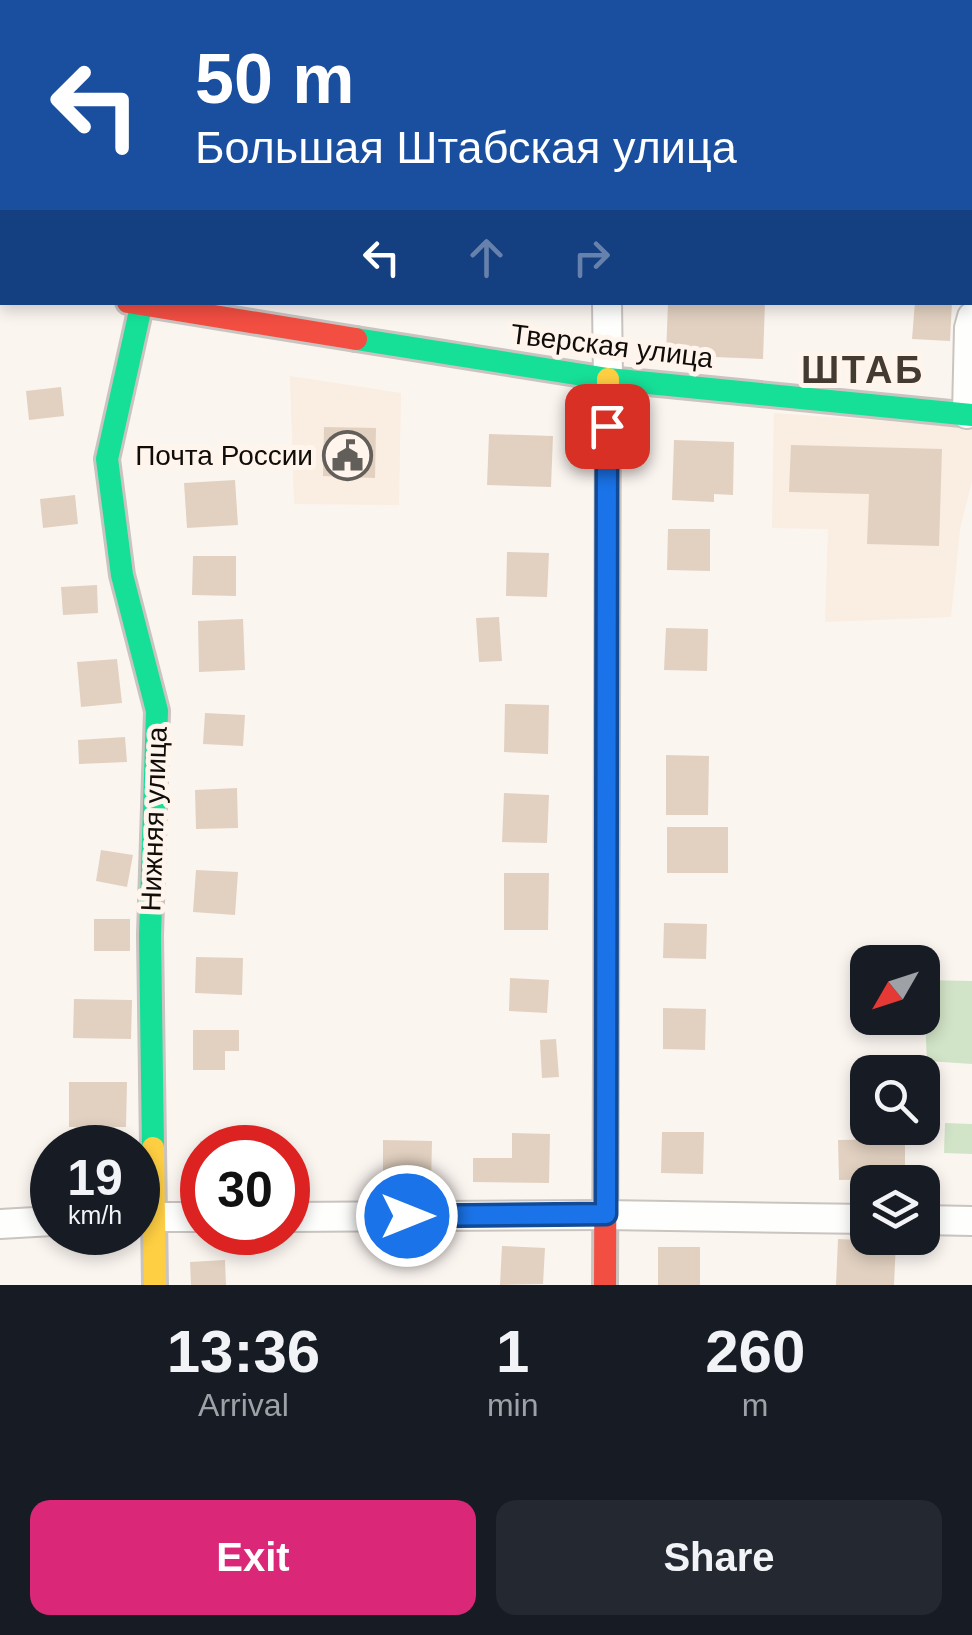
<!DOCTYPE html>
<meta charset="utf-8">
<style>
:root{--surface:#171b24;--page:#242831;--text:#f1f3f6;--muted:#9ea1a6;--accent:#db2777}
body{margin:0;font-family:Helvetica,sans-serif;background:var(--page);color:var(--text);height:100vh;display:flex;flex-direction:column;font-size:38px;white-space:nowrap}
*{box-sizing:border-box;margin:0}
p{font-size:32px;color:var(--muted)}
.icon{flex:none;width:55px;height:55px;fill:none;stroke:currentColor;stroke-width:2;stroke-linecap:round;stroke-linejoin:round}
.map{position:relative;height:1285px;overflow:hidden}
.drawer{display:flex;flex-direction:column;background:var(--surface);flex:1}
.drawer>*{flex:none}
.top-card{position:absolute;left:0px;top:0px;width:972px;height:305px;box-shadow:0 5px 15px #0003;background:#1a4fa0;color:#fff;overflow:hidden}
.needle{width:65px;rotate:231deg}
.fabs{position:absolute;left:850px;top:945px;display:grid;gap:20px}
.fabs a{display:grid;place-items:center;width:90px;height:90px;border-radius:20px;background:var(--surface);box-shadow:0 5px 15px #0003;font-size:50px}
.speed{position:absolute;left:30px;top:1125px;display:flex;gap:20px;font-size:50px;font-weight:700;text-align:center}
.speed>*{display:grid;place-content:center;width:130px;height:130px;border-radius:50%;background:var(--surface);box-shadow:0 5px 15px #0003;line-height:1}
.speed small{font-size:25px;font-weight:400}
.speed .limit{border:15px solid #d22;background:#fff;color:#111}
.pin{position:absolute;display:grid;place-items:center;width:85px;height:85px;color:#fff;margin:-42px;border-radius:20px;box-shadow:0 5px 15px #0006}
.me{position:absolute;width:110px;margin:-55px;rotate:90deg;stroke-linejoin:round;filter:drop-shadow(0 0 8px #0008)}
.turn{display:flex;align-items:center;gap:35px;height:210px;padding:0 30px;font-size:45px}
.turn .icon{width:130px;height:130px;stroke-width:2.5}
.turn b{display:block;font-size:70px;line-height:85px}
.lanes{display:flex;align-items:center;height:95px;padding:0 30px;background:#0003;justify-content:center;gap:50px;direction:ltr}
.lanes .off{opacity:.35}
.eta{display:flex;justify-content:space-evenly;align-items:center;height:170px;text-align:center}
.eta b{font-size:60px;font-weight:700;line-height:70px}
.cta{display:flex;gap:20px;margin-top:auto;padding:20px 30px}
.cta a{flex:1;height:115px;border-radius:20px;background:var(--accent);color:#fff;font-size:40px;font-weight:700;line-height:115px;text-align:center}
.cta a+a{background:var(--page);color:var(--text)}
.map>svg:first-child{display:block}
.built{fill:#faede1}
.green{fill:#d2e4c7}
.building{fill:#e2d1c1}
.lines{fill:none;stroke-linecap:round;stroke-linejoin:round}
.street-casing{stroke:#c9c4c0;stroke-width:32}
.fast-casing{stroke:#c9c4c0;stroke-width:28}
.slow-casing{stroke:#c9c4c0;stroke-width:28}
.jam-casing{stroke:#c9c4c0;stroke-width:28}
.street{stroke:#fefefd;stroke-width:28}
.fast{stroke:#16e098;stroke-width:22}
.slow{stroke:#ffcf43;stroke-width:22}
.jam{stroke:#f24e42;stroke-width:22}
.route-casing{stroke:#114b97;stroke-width:25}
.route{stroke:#1a73e8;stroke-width:18}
.labels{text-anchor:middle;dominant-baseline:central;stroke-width:10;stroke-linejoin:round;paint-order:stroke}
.street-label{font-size:28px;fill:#100c09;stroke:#fff5ec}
.poi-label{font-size:28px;fill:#100c09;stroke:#fff5ec;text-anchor:end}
.district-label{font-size:38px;font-weight:bold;letter-spacing:2.5px;fill:#433a31;stroke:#fff5ec}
</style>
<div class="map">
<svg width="972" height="1285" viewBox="0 0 972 1285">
<rect width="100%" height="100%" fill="#fbf5f0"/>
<g class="built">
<polygon points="290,376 401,393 399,505 294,504"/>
<polygon points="774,413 972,427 972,481 960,529 951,617 825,622 828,529 772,528"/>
</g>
<g class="green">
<polygon points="923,980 972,981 972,1064 927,1061"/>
<polygon points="945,1123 972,1124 972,1154 944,1153"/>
</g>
<g class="building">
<polygon points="668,302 765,302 763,359 666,355"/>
<polygon points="915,302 952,302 950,341 912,339"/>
<polygon points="61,387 64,416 29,420 26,391"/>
<polygon points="324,427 376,428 375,478 323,476"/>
<polygon points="489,434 553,436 551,487 487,485"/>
<polygon points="674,440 734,442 733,495 714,494 714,502 672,500"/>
<polygon points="791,445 942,449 939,546 867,544 869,494 789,492"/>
<polygon points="235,480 238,525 187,528 184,483"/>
<polygon points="75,495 78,524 43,528 40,499"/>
<polygon points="668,529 710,529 710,571 667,570"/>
<polygon points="507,552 549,553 547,597 506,596"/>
<polygon points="193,556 236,556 236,596 192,595"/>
<polygon points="97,585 98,613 63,615 61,587"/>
<polygon points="499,617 502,661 479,662 476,618"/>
<polygon points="243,619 245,670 199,672 198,621"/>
<polygon points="666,628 708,629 707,671 664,670"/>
<polygon points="117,659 122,703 81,707 77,662"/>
<polygon points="505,704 549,705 548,754 504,752"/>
<polygon points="205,713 245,715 243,746 203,744"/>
<polygon points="125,737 127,762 79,764 78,740"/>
<polygon points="666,755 709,756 708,815 666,815"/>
<polygon points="237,788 238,828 196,829 195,790"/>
<polygon points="504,793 549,795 547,843 502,842"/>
<rect x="667" y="827" width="61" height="46"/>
<polygon points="101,850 133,855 127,887 96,881"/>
<polygon points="196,870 238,872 235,915 193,912"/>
<polygon points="504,873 549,873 548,930 504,930"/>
<rect x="94" y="919" width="36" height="32"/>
<polygon points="664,923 707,924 706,959 663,958"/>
<polygon points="196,957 243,958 242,995 195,993"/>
<polygon points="510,978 549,980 547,1013 509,1011"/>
<polygon points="74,999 132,1000 131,1039 73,1038"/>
<polygon points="663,1008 706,1009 705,1050 663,1049"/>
<polygon points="193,1030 239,1030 239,1051 225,1051 225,1070 193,1070"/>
<polygon points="556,1039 559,1077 542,1078 540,1040"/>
<polygon points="69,1082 127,1082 126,1127 69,1127"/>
<polygon points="662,1132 704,1132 703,1174 661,1173"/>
<polygon points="512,1133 550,1134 549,1183 473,1182 473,1158 512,1158"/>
<polygon points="905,1139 905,1179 839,1180 838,1140"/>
<polygon points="383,1140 432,1141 431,1185 383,1184"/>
<rect x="200" y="1141" width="37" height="7"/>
<polygon points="838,1239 896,1242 894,1285 836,1285"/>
<polygon points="502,1246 545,1248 543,1284 500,1285"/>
<rect x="658" y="1247" width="42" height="38"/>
<polygon points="225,1260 226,1285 191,1285 190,1262"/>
</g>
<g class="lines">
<defs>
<g id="street">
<polyline points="605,0 605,2"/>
<polyline points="171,2 171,0"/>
<polyline points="607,302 608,379"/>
<polyline points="967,414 969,328 972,317"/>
<polyline points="139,1217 202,1217"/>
<polyline points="288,1217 605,1215 868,1219"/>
<polyline points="922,1220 972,1221"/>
<polyline points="0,1224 52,1221"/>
</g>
<g id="fast">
<polyline points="142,302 107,459 122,575 157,711 150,935 153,1148"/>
<polyline points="356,339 608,379 972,415"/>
</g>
<g id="slow">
<polyline points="606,1050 608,379"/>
<polyline points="153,1148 155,1285"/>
</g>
<g id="jam">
<polyline points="0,280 2,281"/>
<polyline points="128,302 356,339"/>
<polyline points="605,1285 606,1050"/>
</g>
</defs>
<use href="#street" class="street-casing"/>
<use href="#fast" class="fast-casing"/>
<use href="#slow" class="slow-casing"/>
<use href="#jam" class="jam-casing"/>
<use href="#street" class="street"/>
<use href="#fast" class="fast"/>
<use href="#slow" class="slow"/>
<use href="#jam" class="jam"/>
</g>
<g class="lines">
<defs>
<polyline id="route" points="407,1216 606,1214 607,426"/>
</defs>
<use href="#route" class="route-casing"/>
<use href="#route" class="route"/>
</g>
<defs>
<symbol id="civic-ring" viewBox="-11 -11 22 22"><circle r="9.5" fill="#fff5ec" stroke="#625e5a" stroke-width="1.5"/><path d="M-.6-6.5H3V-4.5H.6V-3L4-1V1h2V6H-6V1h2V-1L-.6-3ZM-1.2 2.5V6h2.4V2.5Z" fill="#625e5a"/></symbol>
</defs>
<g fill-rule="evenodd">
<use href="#civic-ring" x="320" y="428" width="55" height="55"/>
</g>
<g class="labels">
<g class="street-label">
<text transform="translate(612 346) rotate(7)">Тверская улица</text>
<text transform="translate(154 819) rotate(-88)">Нижняя улица</text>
</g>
<g class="poi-label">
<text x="313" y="455">Почта России</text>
</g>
<g class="district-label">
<text x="863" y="370">ШТАБ</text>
</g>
</g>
</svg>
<div class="fabs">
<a><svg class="needle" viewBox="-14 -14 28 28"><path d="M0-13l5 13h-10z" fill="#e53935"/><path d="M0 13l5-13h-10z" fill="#9ea1a6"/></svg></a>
<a><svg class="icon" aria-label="search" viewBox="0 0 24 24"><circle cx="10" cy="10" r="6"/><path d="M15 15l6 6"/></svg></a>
<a><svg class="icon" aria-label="layers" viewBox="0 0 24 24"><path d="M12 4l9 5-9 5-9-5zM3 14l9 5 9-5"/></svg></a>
</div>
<div class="speed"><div>19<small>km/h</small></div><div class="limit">30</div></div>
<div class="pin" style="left:607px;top:426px;background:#d93025"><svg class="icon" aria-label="arrive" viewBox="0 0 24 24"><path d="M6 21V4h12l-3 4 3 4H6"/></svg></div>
<svg class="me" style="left:407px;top:1216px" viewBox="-20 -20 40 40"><circle r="17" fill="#1a73e8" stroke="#fff" stroke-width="3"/><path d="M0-11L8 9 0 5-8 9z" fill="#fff"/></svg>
<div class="top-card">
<div class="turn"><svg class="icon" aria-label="left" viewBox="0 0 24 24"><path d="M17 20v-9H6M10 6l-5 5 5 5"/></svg><div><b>50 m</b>Большая Штабская улица</div></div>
<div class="lanes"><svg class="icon" aria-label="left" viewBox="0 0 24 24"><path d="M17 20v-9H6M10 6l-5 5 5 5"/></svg><svg class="icon off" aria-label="ahead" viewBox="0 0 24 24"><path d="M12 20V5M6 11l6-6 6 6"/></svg><svg class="icon off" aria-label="right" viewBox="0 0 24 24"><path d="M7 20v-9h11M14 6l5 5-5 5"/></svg></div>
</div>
</div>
<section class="drawer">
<div class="eta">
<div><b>13:36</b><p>Arrival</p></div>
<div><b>1</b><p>min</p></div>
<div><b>260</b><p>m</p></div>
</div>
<div class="cta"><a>Exit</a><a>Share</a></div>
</section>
